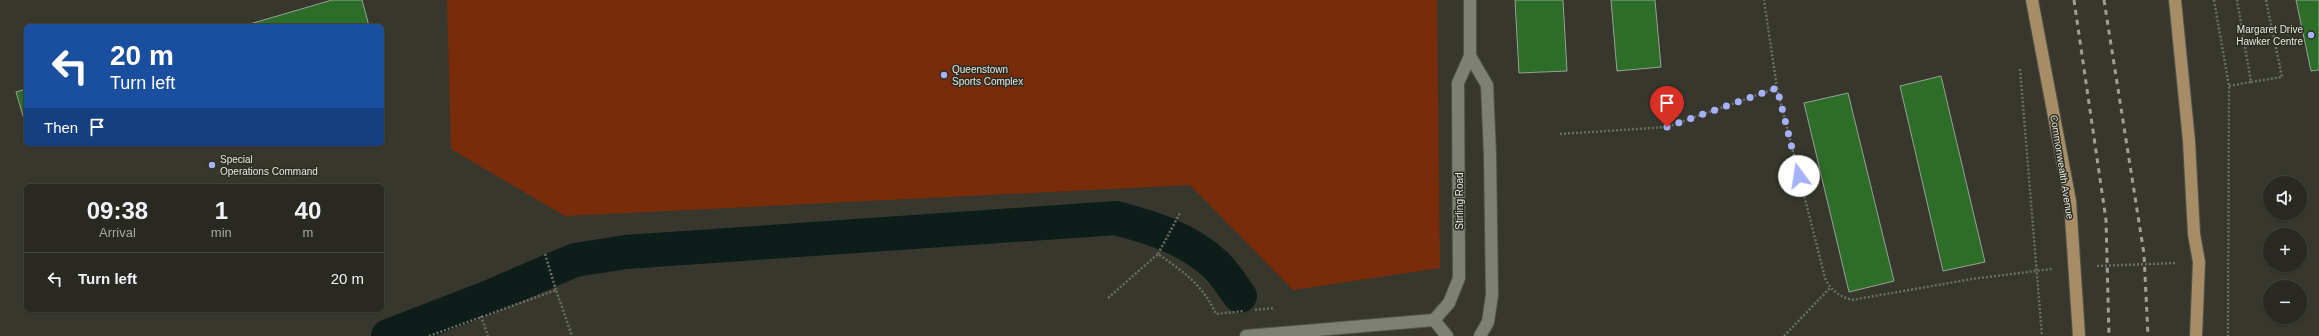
<!DOCTYPE html>
<meta charset="utf-8">
<style>
:root{--surface:#292922;--page:#31312a;--text:#f1f3f6;--muted:#a5a6a5;--line:#454540}
body{margin:0;font-family:Arial,sans-serif;background:var(--page);color:var(--text);height:100vh;display:flex;flex-direction:column;font-size:15px;white-space:nowrap}
*{box-sizing:border-box;margin:0}
p{font-size:13px;color:var(--muted)}
.icon{flex:none;width:22px;height:22px;fill:none;stroke:currentColor;stroke-width:2;stroke-linecap:round;stroke-linejoin:round}
.map{position:relative;flex:1;overflow:hidden}
.details{position:absolute;left:24px;top:184px;width:360px;height:128px;display:flex;flex-direction:column;background:var(--surface);border-radius:6px;box-shadow:0 1px 3px #0004,0 0 0 1px var(--line)}
.details>*{flex:none}
.hud{position:absolute;left:24px;top:24px;width:360px;height:122px;border-radius:6px;box-shadow:0 1px 3px #0004,0 0 0 1px var(--line);background:#1a4fa0;color:#fff;overflow:hidden}
.fabs{position:absolute;left:2263px;top:176px;display:grid;gap:8px}
.fabs a{display:grid;place-items:center;width:44px;height:44px;border-radius:50%;background:var(--surface);box-shadow:0 1px 3px #0004,0 0 0 1px var(--line);font-size:20px}
.pin{position:absolute;display:grid;place-items:center;width:34px;height:34px;color:#fff;margin:-41px -17px;border-radius:50% 50% 50% 0;rotate:-45deg;box-shadow:0 0 4px #0007}
.pin .icon{rotate:45deg}
.me{position:absolute;width:44px;margin:-22px;rotate:346deg;stroke-linejoin:round;filter:drop-shadow(0 0 3px #0008)}
.turn{display:flex;align-items:center;gap:14px;height:84px;padding:0 20px;font-size:18px}
.turn .icon{width:52px;height:52px;stroke-width:2.5}
.turn b{display:block;font-size:28px;line-height:34px}
.then{display:flex;align-items:center;height:38px;padding:0 20px;background:#0003;gap:8px;font-size:15px}
.eta{display:flex;justify-content:space-evenly;align-items:center;height:68px;text-align:center}
.eta b{font-size:24px;font-weight:600;line-height:28px}
ul{padding:0;list-style:none}
li{display:flex;align-items:center;gap:12px;height:52px;padding:0 20px;border-top:1px solid var(--line)}
li div{flex:1}
li b{display:block;font-size:15px}
li em{font-style:normal}
.map>svg:first-child{display:block}
.green{fill:#792c09}
.lines{fill:none;stroke-linecap:round;stroke-linejoin:round}
.canal{stroke:#0d1d19;stroke-width:34}
.building{fill:#2c6d27;stroke:#99a198}
.street-casing{stroke:#52534a;stroke-width:14}
.primary-casing{stroke:#52534a;stroke-width:14}
.path{stroke:#6c6d64;stroke-width:2.5;stroke-dasharray:2 2;stroke-linecap:butt}
.street{stroke:#7f8075;stroke-width:12}
.primary{stroke:#a68d65;stroke-width:12}
.rail{stroke:#a0a098;stroke-width:3;stroke-dasharray:5 5;stroke-linecap:butt}
.route{stroke:#a6b1fc;stroke-width:7;stroke-dasharray:0 12.6}
.poi-dot{fill:#a6b1fc;stroke:#2d2d23;stroke-width:1.5}
.labels{text-anchor:middle;dominant-baseline:central;stroke-width:3;stroke-linejoin:round;paint-order:stroke}
.poi-label{font-size:10px;fill:#e7e8e1;stroke:#2d2d23;text-anchor:start}
.street-label{font-size:10px;fill:#e7e8e1;stroke:#2d2d23}
</style>
<div class="map">
<svg width="2319" height="336" viewBox="0 0 2319 336">
<rect width="100%" height="100%" fill="#37372d"/>
<polygon class="green" points="447,0 1437,0 1440,268 1293,290 1190,185 565,216 451,149"/>
<g class="lines">
<path class="canal" d="M 388,336 L 489,297 L 575,260 L 626,252 L 1116,218 C 1153,228 1186,238 1215,264 C 1225,273 1232,286 1240,296"/>
</g>
<g class="building">
<polygon points="332,0 362,0 369,26 243,26"/>
<polygon points="1515,0 1563,0 1567,71 1519,73"/>
<polygon points="1611,0 1655,0 1661,67 1617,71"/>
<polygon points="2296,0 2319,0 2319,70 2311,71"/>
<polygon points="1941,76 1985,262 1943,271 1900,86"/>
<polygon points="26,89 26,126 16,92"/>
<polygon points="1848,93 1894,281 1849,292 1804,103"/>
</g>
<g class="lines">
<defs>
<g id="street">
<polyline points="1470,56 1487,85 1490,155 1492,295 1488,322 1480,336"/>
<polyline points="1434,320 1449,303 1459,278 1458,83 1470,56 1470,0"/>
<polyline points="1434,320 1447,336"/>
<polyline points="1246,336 1434,320"/>
</g>
<g id="primary">
<polyline points="2032,0 2070,201 2079,336"/>
<polyline points="2175,0 2189,141 2194,234 2199,262 2196,336"/>
</g>
</defs>
<use href="#street" class="street-casing"/>
<use href="#primary" class="primary-casing"/>
<g class="path">
<polyline points="2214,0 2229,86 2228,336"/>
<polyline points="2020,69 2042,336"/>
<polyline points="2251,82 2282,77 2266,0"/>
<polyline points="2229,86 2251,82 2237,0"/>
<path d="M 1777,88 L 1825,278 C 1831,291 1839,296 1852,300 L 1972,279 L 2052,269"/>
<polyline points="1560,134 1667,127 1777,88 1764,0"/>
<polyline points="545,254 556,290"/>
<polyline points="1158,254 1180,213"/>
<polyline points="2097,266 2176,263"/>
<path d="M 1108,298 L 1158,254 C 1185,273 1202,284 1216,314 L 1244,311"/>
<polyline points="1255,310 1273,308 1274,310"/>
<polyline points="481,316 488,336"/>
<polyline points="429,336 556,290 572,336"/>
<polyline points="1784,336 1830,288"/>
</g>
<use href="#street" class="street"/>
<use href="#primary" class="primary"/>
<g class="rail">
<polyline points="2074,0 2106,220 2109,336"/>
<polyline points="2104,0 2144,254 2148,336"/>
</g>
</g>
<g class="lines">
<polyline class="route" points="1667,127 1777,88 1799,176"/>
</g>
<g class="poi-dot">
<circle cx="2311" cy="35" r="4"/>
<circle cx="944" cy="75" r="4"/>
<circle cx="212" cy="165" r="4"/>
</g>
<g class="labels">
<g class="poi-label">
<text x="2303" y="29" text-anchor="end">Margaret Drive<tspan x="2303" dy="12">Hawker Centre</tspan></text>
<text x="952" y="69">Queenstown<tspan x="952" dy="12">Sports Complex</tspan></text>
<text x="220" y="159">Special<tspan x="220" dy="12">Operations Command</tspan></text>
</g>
<g class="street-label">
<text transform="translate(2062 167) rotate(81)">Commonwealth Avenue</text>
<text transform="translate(1459 201) rotate(-90)">Stirling Road</text>
</g>
</g>
</svg>
<div class="fabs">
<a><svg class="icon" aria-label="sound" viewBox="0 0 24 24"><path d="M4 9h4l5-4v14l-5-4H4zM17 9q2 3 0 6"/></svg></a>
<a>+</a>
<a>−</a>
</div>
<div class="pin" style="left:1667px;top:127px;background:#d93025"><svg class="icon" aria-label="arrive" viewBox="0 0 24 24"><path d="M6 21V4h12l-3 4 3 4H6"/></svg></div>
<svg class="me" style="left:1799px;top:176px" viewBox="-20 -20 40 40"><circle r="19" fill="#fff"/><path d="M0-13L10 11 0 6-10 11z" fill="#a6b1fc"/></svg>
<div class="hud">
<div class="turn"><svg class="icon" aria-label="left" viewBox="0 0 24 24"><path d="M17 20v-9H6M10 6l-5 5 5 5"/></svg><div><b>20 m</b>Turn left</div></div>
<div class="then">Then<svg class="icon" aria-label="arrive" viewBox="0 0 24 24"><path d="M6 21V4h12l-3 4 3 4H6"/></svg></div>
</div>
<section class="details">
<div class="eta">
<div><b>09:38</b><p>Arrival</p></div>
<div><b>1</b><p>min</p></div>
<div><b>40</b><p>m</p></div>
</div>
<ul>
<li><svg class="icon" aria-label="left" viewBox="0 0 24 24"><path d="M17 20v-9H6M10 6l-5 5 5 5"/></svg><div><b>Turn left</b></div><em>20 m</em></li>
</ul>
</section>
</div>
